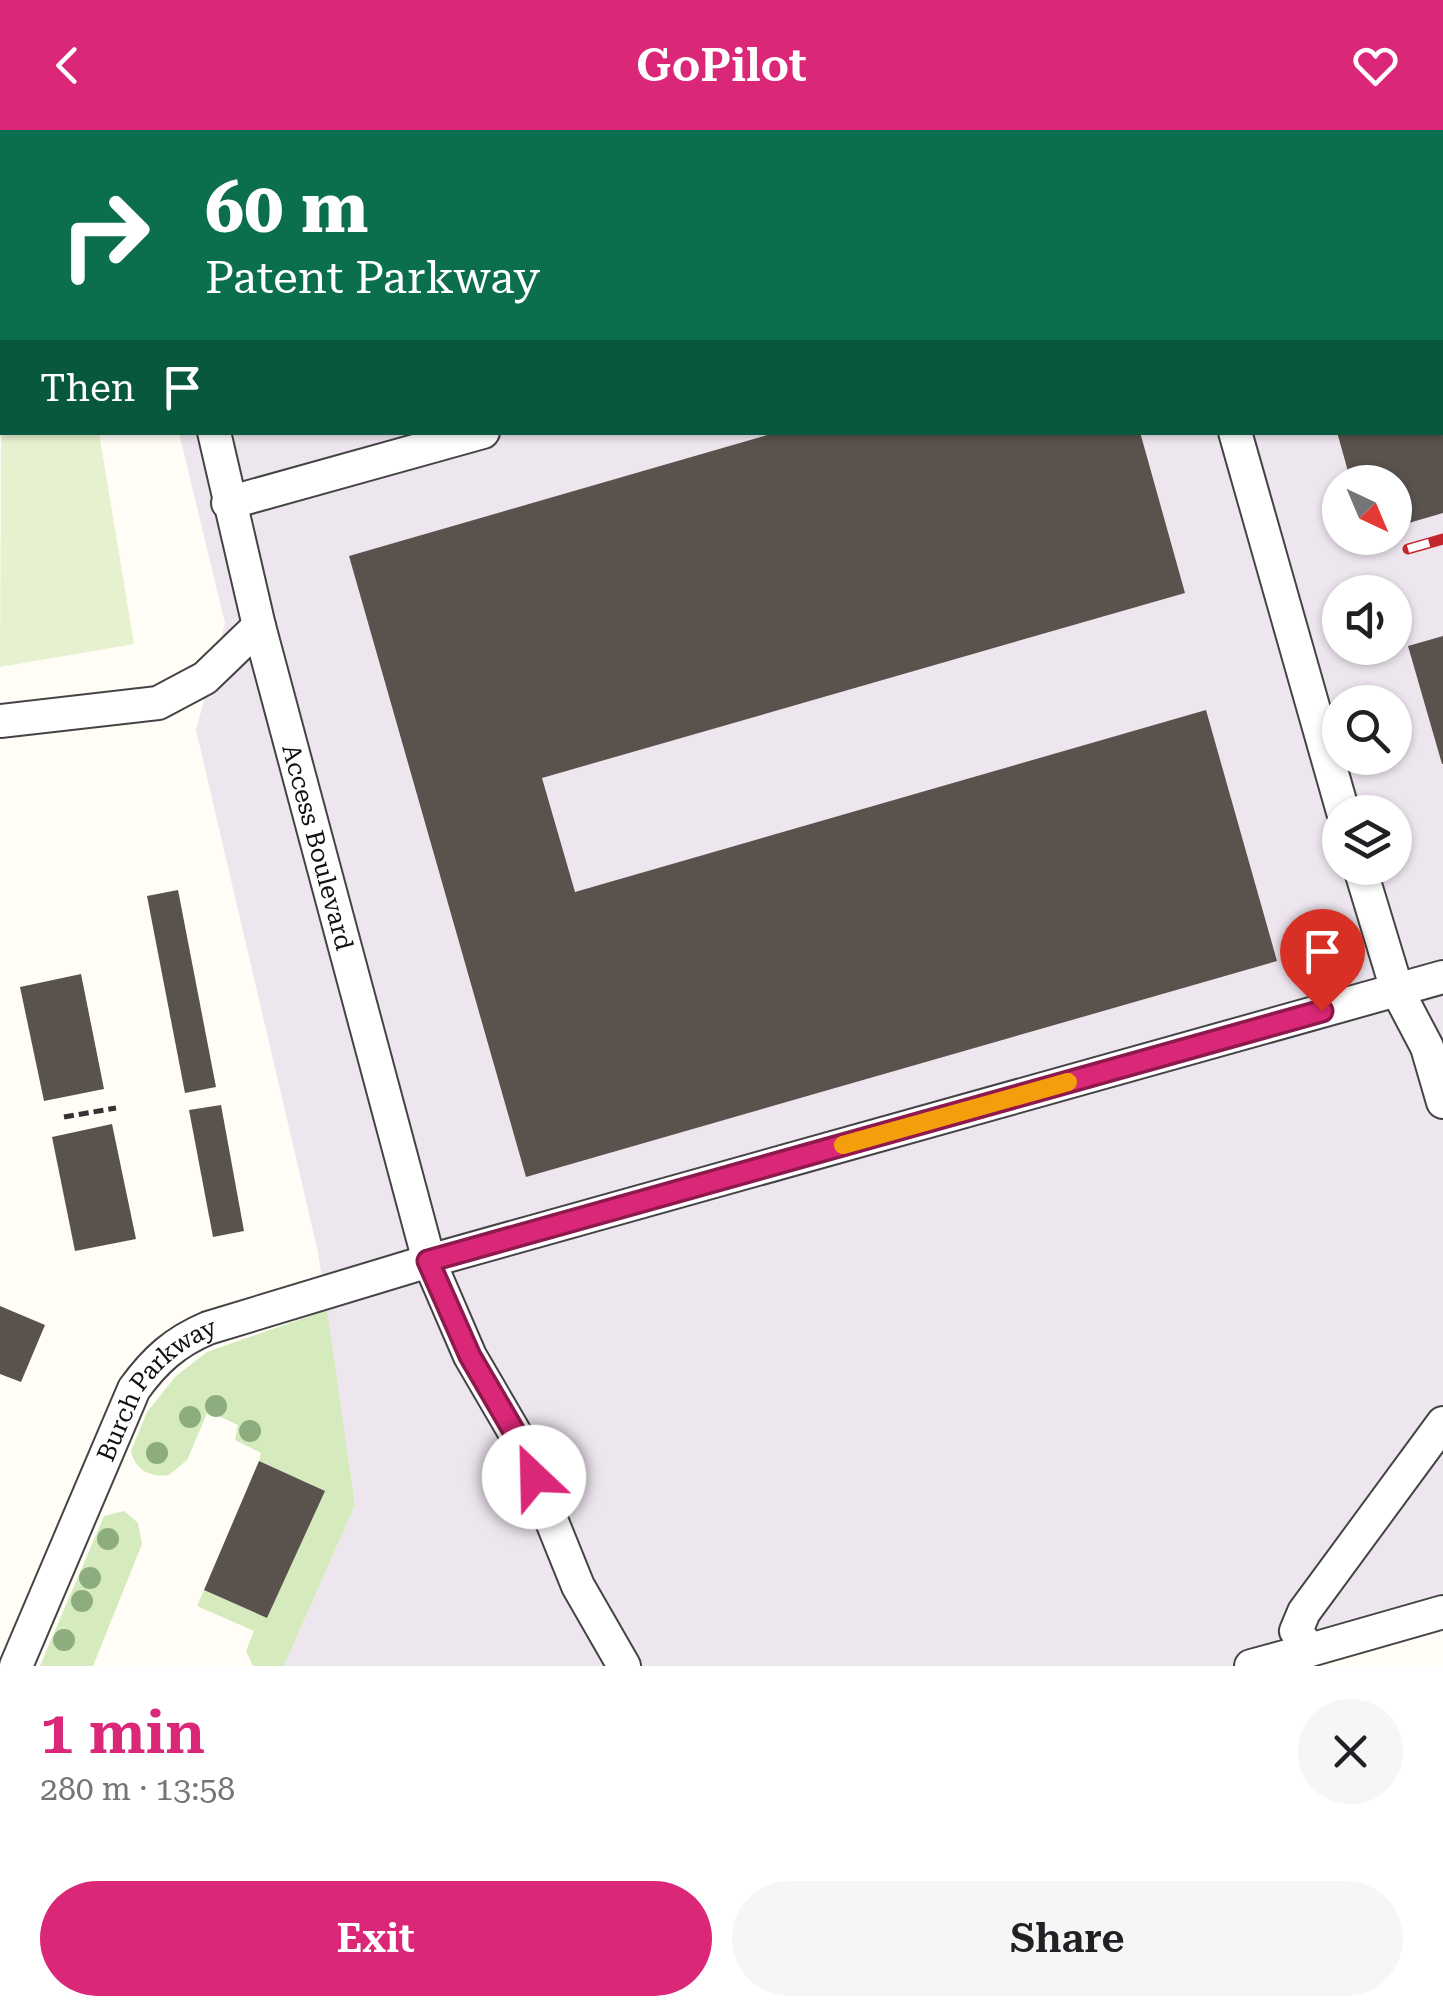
<!DOCTYPE html>
<meta charset="utf-8">
<style>
:root{--surface:#fff;--page:#f6f6f6;--text:#202124;--muted:#757577;--accent:#db2777}
body{margin:0;font-family:"Roboto Serif",serif;background:var(--page);color:var(--text);height:100vh;display:flex;flex-direction:column;font-size:38px;white-space:nowrap}
*{box-sizing:border-box;margin:0}
p{font-size:32px;color:var(--muted)}
.icon{flex:none;width:55px;height:55px;fill:none;stroke:currentColor;stroke-width:2;stroke-linecap:round;stroke-linejoin:round}
.map{position:relative;height:1536px;overflow:hidden}
.sheet{display:flex;flex-direction:column;background:var(--surface);flex:1}
.sheet>*{flex:none}
.guide{position:absolute;left:0px;top:0px;width:1445px;height:305px;box-shadow:0 2px 8px #0004;background:#0b6e4f;color:#fff;overflow:hidden}
.needle{width:65px;rotate:136deg}
.buttons{position:absolute;left:1322px;top:335px;display:grid;gap:20px}
.buttons a{display:grid;place-items:center;width:90px;height:90px;border-radius:50%;background:var(--surface);box-shadow:0 2px 8px #0004;font-size:50px}
.pin{position:absolute;display:grid;place-items:center;width:85px;height:85px;color:#fff;margin:-102px -42px;border-radius:50% 50% 50% 0;rotate:-45deg;box-shadow:0 0 10px #0007}
.pin .icon{rotate:45deg}
.me{position:absolute;width:110px;margin:-55px;rotate:336deg;stroke-linejoin:round;filter:drop-shadow(0 0 8px #0008)}
.turn{display:flex;align-items:center;gap:35px;height:210px;padding:0 40px;font-size:45px}
.turn .icon{width:130px;height:130px;stroke-width:2.5}
.turn b{display:block;font-size:70px;line-height:85px}
.then{display:flex;align-items:center;height:95px;padding:0 40px;background:#0003;gap:20px;font-size:38px}
.round{display:grid;place-items:center;flex:none;width:105px;height:105px;border-radius:52px;background:var(--page)}
.head{display:flex;align-items:center;justify-content:space-between;height:170px;padding:0 40px}
h1{font-size:60px;font-weight:600;line-height:75px;color:var(--accent)}
.button{display:flex;gap:20px;margin-top:auto;padding:20px 40px}
.button a{flex:1;height:115px;border-radius:60px;background:var(--accent);color:#fff;font-size:40px;font-weight:600;line-height:115px;text-align:center}
.button a+a{background:var(--page);color:var(--text)}
header{display:flex;justify-content:space-between;align-items:center;height:130px;padding:0 40px;background:var(--accent);color:#fff;font-size:45px;font-weight:600}
.map>svg:first-child{display:block}
.industrial{fill:#eee6ef;fill-rule:evenodd}
.green{fill:#d5ebbd}
.pitch{fill:#e6f2cf}
.building{fill:#5a524d}
.lines{fill:none;stroke-linecap:round;stroke-linejoin:round}
.minor-casing{stroke:#444;stroke-width:36}
.path{stroke:#333;stroke-width:5;stroke-dasharray:10 5;stroke-linecap:butt}
.minor{stroke:#fff;stroke-width:32}
.rail-casing{stroke:#c4262e;stroke-width:11}
.rail{stroke:#fff;stroke-width:8;stroke-dasharray:22;stroke-linecap:butt}
.tree{fill:#8dad7f}
.route-casing{stroke:#8e194d;stroke-width:25}
.route{stroke:#db2777;stroke-width:18}
.slow{stroke:#f59e0b;stroke-width:18}
.labels{text-anchor:middle;dominant-baseline:central;stroke-width:10;stroke-linejoin:round;paint-order:stroke}
.street-label{font-size:25px;fill:#111;stroke:#fff}
</style>
<header><svg class="icon" aria-label="back" viewBox="0 0 24 24"><path d="M15 5l-7 7 7 7"/></svg>GoPilot<svg class="icon" aria-label="heart" viewBox="0 0 24 24"><path d="M12 20l-8-8c-3-5 5-10 8-4 3-6 11-1 8 4z"/></svg></header>
<div class="map">
<svg width="1443" height="1536" viewBox="0 0 1443 1536">
<rect width="100%" height="100%" fill="#fffdf5"/>
<path class="industrial" d="M 107,0 L 1443,0 L 1443,1500 L 1317,1536 L 284,1536 L 355,1375 L 318,1122 L 196,600 L 225,493 L 179,303 L 1442,302 L 1442,2 ZM 1340,352 L 1395,352 L 1395,408 L 1340,408 ZM 1340,462 L 1395,462 L 1395,518 L 1340,518 ZM 1340,572 L 1395,572 L 1395,628 L 1340,628 ZM 1340,682 L 1395,682 L 1395,738 L 1340,738 Z"/>
<g class="green">
<path d="M 327,1180 L 355,1375 L 284,1536 L 253,1536 L 246,1521 L 254,1501 L 197,1476 L 204,1460 L 267,1488 L 324,1361 L 259,1331 L 261,1323 L 235,1310 L 238,1295 L 208,1281 L 187,1330 L 169,1345 C 151,1348 135,1340 131,1321 L 147,1282 L 176,1246 L 207,1222 Z"/>
<polygon points="124,1381 138,1393 142,1414 93,1536 40,1536 104,1386"/>
</g>
<polygon class="pitch" points="2,100 2,302 99,303 134,514 0,537"/>
<g class="building">
<polygon points="778,302 1140,302 1185,463 542,648 575,762 1206,580 1277,831 526,1047 349,426"/>
<polygon points="1337,302 1443,302 1443,383 1395,397 1395,352 1351,352"/>
<polygon points="1443,506 1443,634 1442,634 1408,516"/>
<polygon points="178,760 216,957 185,963 147,766"/>
<polygon points="81,844 104,959 44,971 20,857"/>
<polygon points="221,975 244,1101 213,1107 189,980"/>
<polygon points="112,994 136,1109 75,1121 52,1007"/>
<polygon points="0,1176 45,1195 21,1252 0,1244"/>
<polygon points="259,1331 325,1361 267,1488 204,1460"/>
</g>
<g class="lines">
<defs>
<g id="minor">
<polyline points="155,0 155,2"/>
<polyline points="1150,0 1151,2"/>
<polyline points="1442,36 1443,36"/>
<path id="s1" d="M 214,302 L 259,496 L 429,1131 L 470,1226 L 519,1310 L 578,1456 L 624,1536"/>
<polyline points="1235,302 1343,682"/>
<polyline points="228,373 483,302"/>
<polyline points="0,591 158,573 205,548 259,496"/>
<polyline points="1360,738 1397,860 1427,917 1443,972"/>
<polyline points="1443,1293 1304,1482 1296,1501 1310,1520 1443,1482"/>
<path id="s2" d="M 16,1536 L 134,1259 C 155,1230 175,1212 208,1198 L 429,1131 L 1443,847"/>
<polyline points="1251,1536 1310,1520"/>
</g>
</defs>
<use href="#minor" class="minor-casing"/>
<polyline class="path" points="64,987 116,978"/>
<use href="#minor" class="minor"/>
<defs>
<polyline id="rail" points="1408,419 1443,409"/>
</defs>
<use href="#rail" class="rail-casing"/>
<use href="#rail" class="rail"/>
</g>
<g class="tree">
<circle cx="216" cy="1276" r="11"/>
<circle cx="190" cy="1287" r="11"/>
<circle cx="250" cy="1301" r="11"/>
<circle cx="157" cy="1323" r="11"/>
<circle cx="108" cy="1409" r="11"/>
<circle cx="90" cy="1448" r="11"/>
<circle cx="82" cy="1471" r="11"/>
<circle cx="64" cy="1510" r="11"/>
</g>
<g class="lines">
<defs>
<polyline id="route" points="534,1347 519,1310 470,1226 428,1131 1322,881"/>
</defs>
<use href="#route" class="route-casing"/>
<use href="#route" class="route"/>
<polyline class="slow" points="843,1015 1068,952"/>
</g>
<g class="labels">
<g class="street-label">
<text stroke="none"><textPath href="#s1" startOffset="428">Access Boulevard</textPath></text>
<text stroke="none"><textPath href="#s2" startOffset="315">Burch Parkway</textPath></text>
</g>
</g>
</svg>
<div class="buttons">
<a><svg class="needle" viewBox="-14 -14 28 28"><path d="M0-13l5 13h-10z" fill="#e53935"/><path d="M0 13l5-13h-10z" fill="#757577"/></svg></a>
<a><svg class="icon" aria-label="sound" viewBox="0 0 24 24"><path d="M4 9h4l5-4v14l-5-4H4zM17 9q2 3 0 6"/></svg></a>
<a><svg class="icon" aria-label="search" viewBox="0 0 24 24"><circle cx="10" cy="10" r="6"/><path d="M15 15l6 6"/></svg></a>
<a><svg class="icon" aria-label="layers" viewBox="0 0 24 24"><path d="M12 4l9 5-9 5-9-5zM3 14l9 5 9-5"/></svg></a>
</div>
<div class="pin" style="left:1322px;top:881px;background:#d93025"><svg class="icon" aria-label="arrive" viewBox="0 0 24 24"><path d="M6 21V4h12l-3 4 3 4H6"/></svg></div>
<svg class="me" style="left:534px;top:1347px" viewBox="-20 -20 40 40"><circle r="19" fill="#fff"/><path d="M0-13L10 11 0 6-10 11z" fill="#db2777"/></svg>
<div class="guide">
<div class="turn"><svg class="icon" aria-label="right" viewBox="0 0 24 24"><path d="M7 20v-9h11M14 6l5 5-5 5"/></svg><div><b>60 m</b>Patent Parkway</div></div>
<div class="then">Then<svg class="icon" aria-label="arrive" viewBox="0 0 24 24"><path d="M6 21V4h12l-3 4 3 4H6"/></svg></div>
</div>
</div>
<section class="sheet">
<div class="head"><div><h1>1 min</h1><p>280 m · 13:58</p></div><a class="round"><svg class="icon" aria-label="close" viewBox="0 0 24 24"><path d="M6 6l12 12M18 6L6 18"/></svg></a></div>
<div class="button"><a>Exit</a><a>Share</a></div>
</section>
